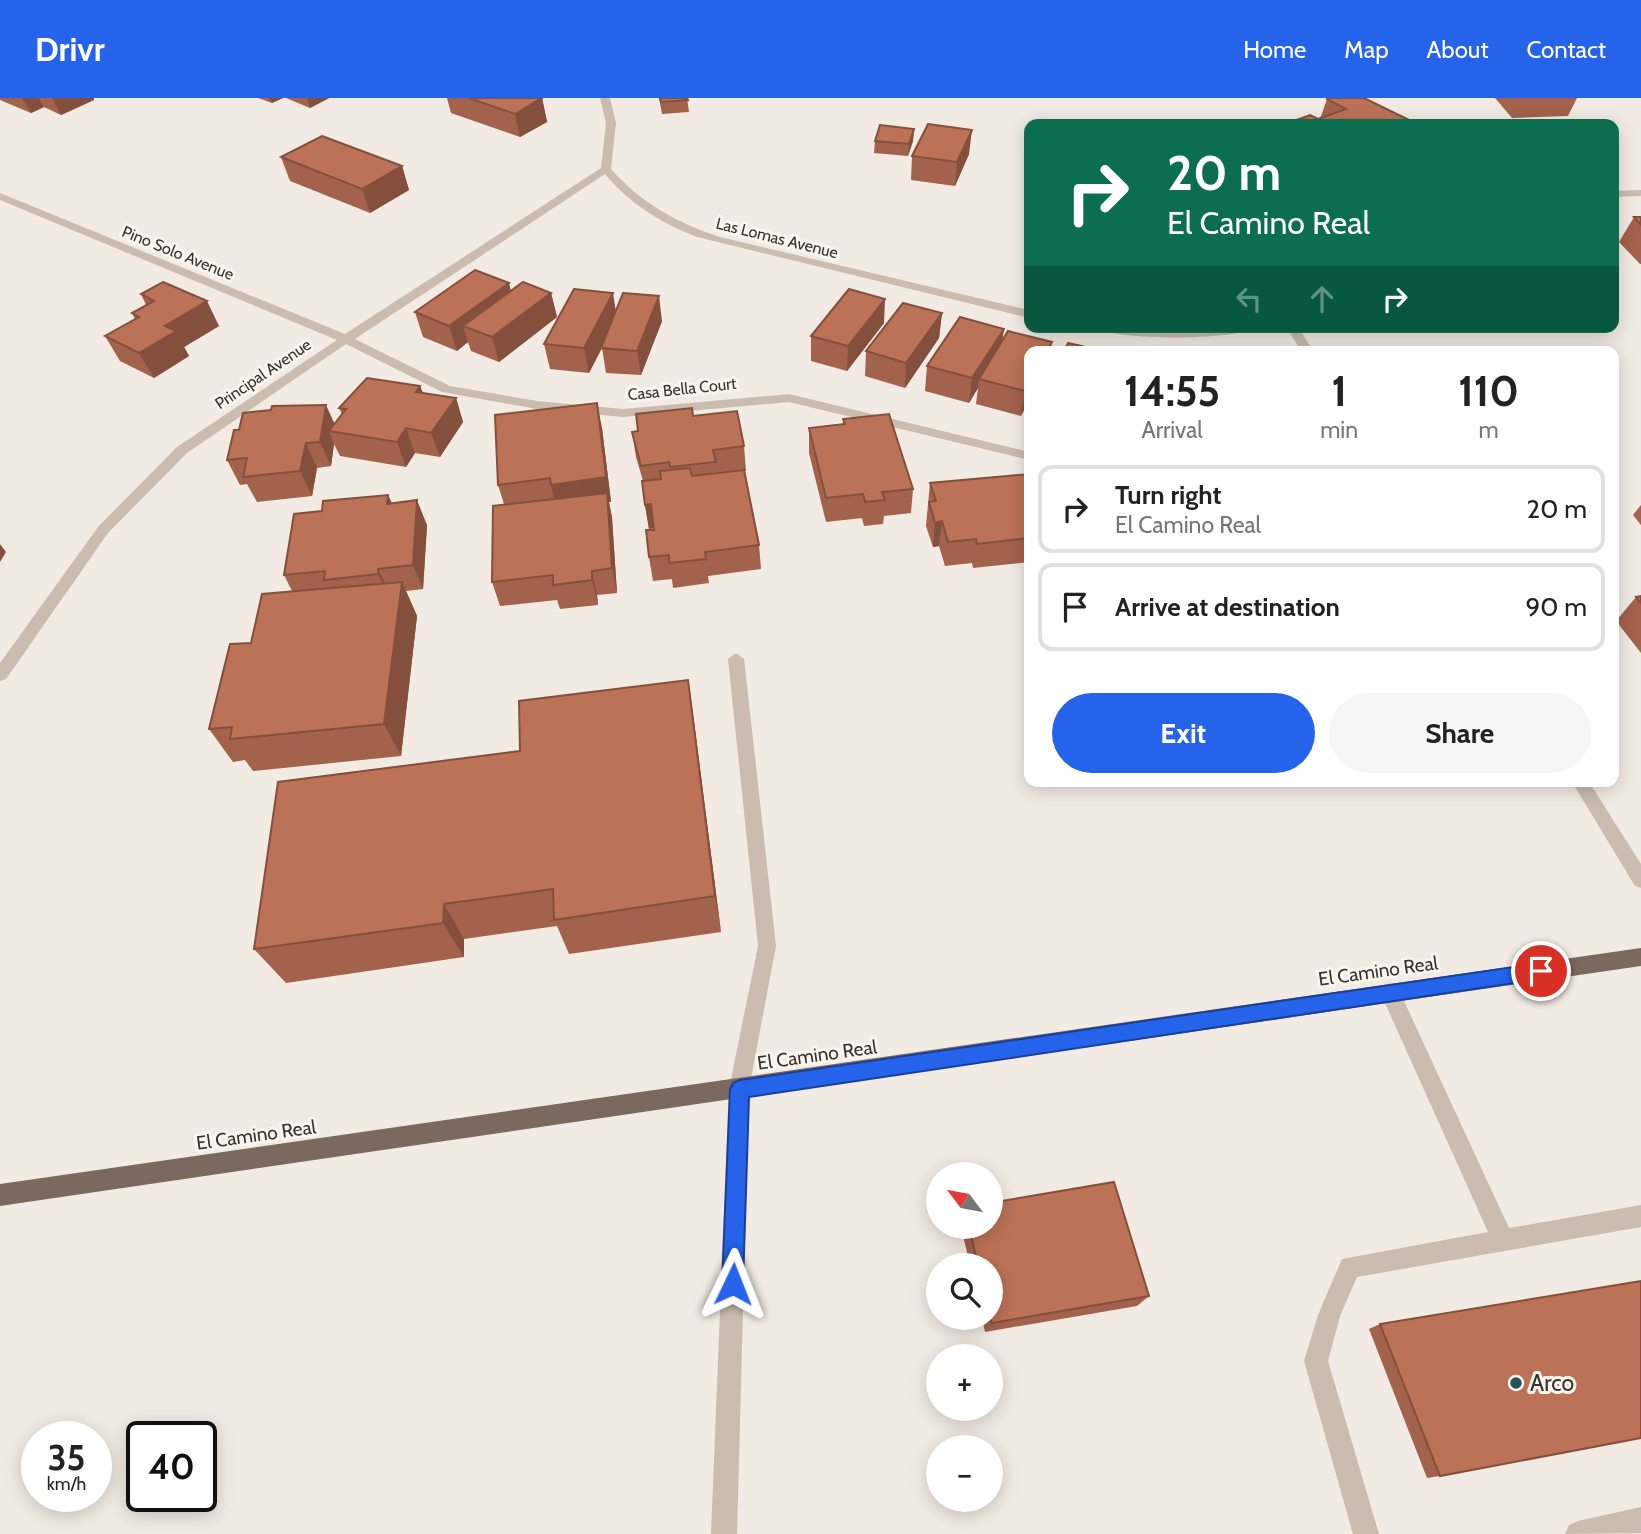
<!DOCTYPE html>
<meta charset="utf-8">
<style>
:root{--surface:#fff;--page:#f6f6f6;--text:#222;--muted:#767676;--line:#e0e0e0;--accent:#2563eb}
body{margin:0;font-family:Cabin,sans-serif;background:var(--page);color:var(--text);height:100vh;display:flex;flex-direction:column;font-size:26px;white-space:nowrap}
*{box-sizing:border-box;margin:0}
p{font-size:23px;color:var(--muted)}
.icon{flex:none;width:38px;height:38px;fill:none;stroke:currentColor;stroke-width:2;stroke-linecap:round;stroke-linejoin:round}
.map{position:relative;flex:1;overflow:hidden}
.panel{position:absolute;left:1024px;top:248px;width:595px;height:441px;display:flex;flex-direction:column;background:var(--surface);border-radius:14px;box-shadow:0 4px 18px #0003}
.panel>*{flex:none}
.banner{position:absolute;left:1024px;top:21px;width:595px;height:214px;border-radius:14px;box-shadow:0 4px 18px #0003;background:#0b6e4f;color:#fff;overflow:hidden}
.needle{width:46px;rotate:302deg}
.buttons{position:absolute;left:926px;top:1064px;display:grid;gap:14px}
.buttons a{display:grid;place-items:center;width:77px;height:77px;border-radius:50%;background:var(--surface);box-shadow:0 4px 18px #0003;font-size:35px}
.speed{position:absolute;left:21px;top:1323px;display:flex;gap:14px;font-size:35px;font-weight:700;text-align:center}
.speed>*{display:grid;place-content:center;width:91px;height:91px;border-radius:50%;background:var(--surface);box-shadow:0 4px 18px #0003;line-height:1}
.speed small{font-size:18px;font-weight:400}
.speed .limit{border:4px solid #111;border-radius:10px;background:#fff;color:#111}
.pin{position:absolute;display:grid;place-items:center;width:60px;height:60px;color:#fff;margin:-30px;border:4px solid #fff;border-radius:50%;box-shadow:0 2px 7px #0007}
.me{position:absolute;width:77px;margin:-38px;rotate:2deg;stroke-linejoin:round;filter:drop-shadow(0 0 5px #0008)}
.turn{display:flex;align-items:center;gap:24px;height:147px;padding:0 28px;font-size:32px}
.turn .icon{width:91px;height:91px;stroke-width:2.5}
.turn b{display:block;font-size:49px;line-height:60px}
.lanes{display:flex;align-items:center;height:66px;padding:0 28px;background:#0003;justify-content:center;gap:35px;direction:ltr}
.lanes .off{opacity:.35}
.eta{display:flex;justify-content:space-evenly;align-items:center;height:119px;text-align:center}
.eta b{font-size:42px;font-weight:800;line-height:49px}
.button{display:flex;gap:14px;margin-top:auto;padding:14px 28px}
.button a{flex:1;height:80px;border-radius:42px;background:var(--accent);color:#fff;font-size:28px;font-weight:800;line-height:80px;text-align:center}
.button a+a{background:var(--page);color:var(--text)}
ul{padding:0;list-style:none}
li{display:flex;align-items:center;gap:21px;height:88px;margin:0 14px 10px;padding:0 14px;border:4px solid var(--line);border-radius:14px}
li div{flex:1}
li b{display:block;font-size:26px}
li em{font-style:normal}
header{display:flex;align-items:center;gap:42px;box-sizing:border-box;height:98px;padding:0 35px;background:var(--accent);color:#fff}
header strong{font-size:33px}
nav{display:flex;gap:38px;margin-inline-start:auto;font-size:24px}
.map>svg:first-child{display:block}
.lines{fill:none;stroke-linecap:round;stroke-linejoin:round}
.minor{fill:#cabcaf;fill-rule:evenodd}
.major{fill:#7a695f;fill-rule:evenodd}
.wall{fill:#a2624b}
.shaded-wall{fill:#84503d}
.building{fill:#bc7257;stroke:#84503d;stroke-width:2}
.route{fill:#2563eb;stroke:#184099;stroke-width:2}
.poi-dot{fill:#255458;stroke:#faf5ef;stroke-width:2.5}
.labels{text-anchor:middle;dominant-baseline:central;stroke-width:6;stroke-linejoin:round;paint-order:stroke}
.far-street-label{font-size:16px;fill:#39312c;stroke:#faf5ef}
.street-label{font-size:19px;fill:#39312c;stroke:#faf5ef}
.near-poi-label{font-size:23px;fill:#39312c;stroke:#faf5ef;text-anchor:start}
</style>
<header>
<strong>Drivr</strong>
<nav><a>Home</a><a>Map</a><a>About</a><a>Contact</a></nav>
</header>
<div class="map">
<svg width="1641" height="1436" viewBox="0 0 1641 1436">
<rect width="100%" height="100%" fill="#f2ebe3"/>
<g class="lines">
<g class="minor">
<path d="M 600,0 L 610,0 L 616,25 L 611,71 C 641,105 677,125 720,139 L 1029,212 L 1029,220 L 697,139 C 661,125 630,106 605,76 L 355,241 L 450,288 L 537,303 L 623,311 L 789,296 L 1029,354 L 1029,362 L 789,304 L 623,319 L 537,311 L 442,294 L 346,246 L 187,355 L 108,435 L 6,581 L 0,583 L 0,565 L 98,429 L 177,349 L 337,242 L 0,102 L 0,95 L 345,236 L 601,70 L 606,25 Z"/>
<polygon points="1641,92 1641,98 1614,99 1614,93"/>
<path d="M 1095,229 L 1175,232 L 1255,229 C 1235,243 1115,243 1095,229 Z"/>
<polygon points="1286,229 1298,229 1314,254 1302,254"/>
<polygon points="736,555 744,561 776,848 749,991 737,1436 711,1436 729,991 758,848 728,561"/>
<polygon points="1572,684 1589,684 1641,766 1641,790 1635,788"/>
<polygon points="1390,885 1397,888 1509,1130 1641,1107 1641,1129 1357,1179 1340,1218 1328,1263 1379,1436 1353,1436 1304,1263 1318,1217 1342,1161 1488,1134 1380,894 1383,888"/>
<polygon points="1641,1409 1641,1435 1565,1436 1569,1427 1578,1423"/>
</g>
<polygon class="major" points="1641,850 1641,868 0,1108 0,1086"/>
</g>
<g class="wall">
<polygon points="0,0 94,0 94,2 61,17 44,9 31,15 0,2"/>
<polygon points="258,0 283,0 272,5"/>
<polygon points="286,0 329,0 310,10"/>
<polygon points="447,0 542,0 547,24 520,39 451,15"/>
<polygon points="659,0 687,0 689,14 662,16"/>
<polygon points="1495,0 1577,0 1568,18 1512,20"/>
<polygon points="1327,1 1405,26 1294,26 1294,23 1320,21"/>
<polygon points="914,31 913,43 908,58 874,55 875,43"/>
<polygon points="969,56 955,88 911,82 912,58"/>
<polygon points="281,59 402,68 409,92 370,115 290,83"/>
<polygon points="1634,119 1641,119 1641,166 1640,166 1619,144"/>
<polygon points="511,193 551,195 557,219 499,264 471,253 468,244 457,253 423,239 415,214"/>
<polygon points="141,196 219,228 184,249 189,258 154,280 120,263 105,238 135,221 132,215 146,207"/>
<polygon points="616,214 662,223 641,277 606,275 602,250 589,275 550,271 544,246"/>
<polygon points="942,215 939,240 905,290 865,278 866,253"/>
<polygon points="884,225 847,273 811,263 811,238"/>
<polygon points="1004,231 1002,244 1052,244 1050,254 1029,254 1029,302 1021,318 976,306 978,290 969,305 925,293 927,268"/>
<polygon points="420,288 423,295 456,300 463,324 440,359 415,355 406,369 340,358 334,346 331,368 317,370 312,398 257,404 247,386 240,387 227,362 334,326 342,316 339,310"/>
<polygon points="693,318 744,348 746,373 745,373 759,447 761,471 708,478 709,485 673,490 672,481 653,483 649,459 654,430 649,431 645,407 643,383 636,359 632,334"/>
<polygon points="843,321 913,391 911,415 884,418 883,426 864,428 862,420 826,424 809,355 809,330 843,326"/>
<polygon points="602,330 611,404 609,404 612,420 617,495 597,497 598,507 560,511 557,502 500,508 492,484 504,406 498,387"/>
<polygon points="1029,376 1029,464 973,470 972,465 945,468 939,448 933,449 926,428 930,385"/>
<polygon points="388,397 392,405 427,427 423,491 406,493 417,518 401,658 253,673 245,662 233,664 209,631 251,545 292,493 284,477 322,413"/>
<polygon points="1641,407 1641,427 1633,417"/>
<polygon points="1641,498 1641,555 1616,523 1636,499"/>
<polygon points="688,582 721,834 569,856 557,828 464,841 464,859 286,885 254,851 520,653"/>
<polygon points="961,1129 990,1129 1149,1198 1137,1208 985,1234 982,1220 990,1220 990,1167 970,1167"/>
<polygon points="1380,1226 1440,1378 1427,1380 1369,1231"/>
</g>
<g class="shaded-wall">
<polygon points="22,0 39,0 44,9 31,15"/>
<polygon points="52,0 94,0 94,2 61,17"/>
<polygon points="269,0 283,0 272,5"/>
<polygon points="307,0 329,0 310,10"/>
<polygon points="542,0 547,24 520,39 515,16"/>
<polygon points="1407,21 1405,26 1395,26"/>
<polygon points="914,31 913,43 908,58 909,46"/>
<polygon points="972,32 969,56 955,88 957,64"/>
<polygon points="402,68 409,92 370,115 362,91"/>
<polygon points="509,185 515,210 463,228 468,244 457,253 449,228"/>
<polygon points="551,195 557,219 499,264 492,239"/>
<polygon points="613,195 617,220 589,275 584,250"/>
<polygon points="659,198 662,223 641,277 637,253"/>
<polygon points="885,201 884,225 847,273 848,248"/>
<polygon points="207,203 219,228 184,249 189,258 154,280 139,255 165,228"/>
<polygon points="942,215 939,240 905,290 906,265"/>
<polygon points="1004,231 1000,256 979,281 978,290 969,305 972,280"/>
<polygon points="1029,286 1029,302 1021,318 1025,293"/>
<polygon points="420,288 429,312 416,294"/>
<polygon points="456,300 463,324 440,359 431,335"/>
<polygon points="597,305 602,330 611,404 609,404 612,420 617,495 612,470 557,411 551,387"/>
<polygon points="326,307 337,331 329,333 334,346 331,368 320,344"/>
<polygon points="406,330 415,355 406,369 397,344"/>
<polygon points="306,345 317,370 312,398 300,373"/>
<polygon points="388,397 398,421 387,406"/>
<polygon points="417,402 427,427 423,491 413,467"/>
<polygon points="651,406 655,430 649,431 645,407"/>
<polygon points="942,423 939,448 933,449 935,425"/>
<polygon points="0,446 6,454 0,464"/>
<polygon points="378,471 389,495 389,500 378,476"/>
<polygon points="592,473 597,497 598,507 592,482"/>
<polygon points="402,484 417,518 401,658 384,626"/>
<polygon points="688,582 694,623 721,834 715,798"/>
<polygon points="444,806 464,841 464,859 443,825"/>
</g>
<g class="building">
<polygon points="469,0 542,0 515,16"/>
<polygon points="660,0 687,0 688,2 661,4"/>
<polygon points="1328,0 1364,0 1407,21 1395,26 1300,26 1294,23 1310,17 1318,21 1346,11 1327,1"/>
<polygon points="928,26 972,32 957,64 912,58"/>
<polygon points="880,27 914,31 909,46 875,43"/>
<polygon points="322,38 402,68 362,91 281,59"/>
<polygon points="1634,119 1641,119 1641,127"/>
<polygon points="475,172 509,185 449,228 415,214"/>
<polygon points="163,184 207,203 165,228 176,233 139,255 105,238 139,219 132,215 154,203 141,196"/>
<polygon points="523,184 551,195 492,239 463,228"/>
<polygon points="574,191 613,195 584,250 544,246"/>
<polygon points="849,191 885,201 848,248 811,238"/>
<polygon points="623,195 659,198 637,253 601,250"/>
<polygon points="903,205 942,215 906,265 866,253"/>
<polygon points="960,219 1004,231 972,280 927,268"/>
<polygon points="1008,233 1052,244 1047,254 1029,254 1029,286 1025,293 979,281"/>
<polygon points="1068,245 1108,254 1064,254"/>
<polygon points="367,280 420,288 416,294 456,300 431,335 406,330 397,344 329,333 346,311 339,310"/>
<polygon points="597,305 606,379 551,387 550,380 498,387 495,317"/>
<polygon points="326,307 320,344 306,345 300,373 243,379 247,360 227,362 234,332 239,332 243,315 271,312 272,308"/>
<polygon points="692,310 693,318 737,313 744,348 713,352 716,364 670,369 669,364 641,368 632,334 638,333 636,316"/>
<polygon points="889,316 913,391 882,394 885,402 865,404 863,396 826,400 809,330 845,326 843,321"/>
<polygon points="690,370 692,378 744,372 759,447 705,454 706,461 669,465 669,457 649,459 646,432 654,432 651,406 645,407 642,383 661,381 660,373"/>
<polygon points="1029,376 1029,440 977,446 976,441 948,444 942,423 935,425 929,404 936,403 930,385"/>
<polygon points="607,395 612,470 592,473 592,482 553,487 553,477 492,484 493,408"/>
<polygon points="388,397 387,406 417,402 413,467 378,471 378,476 324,482 325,473 284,477 294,416 322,413 323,403"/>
<polygon points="402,484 384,626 230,641 232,629 209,631 230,546 251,545 262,496"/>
<polygon points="1641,498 1641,505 1636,499"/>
<polygon points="688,582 715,798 554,822 553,791 444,806 443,825 254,851 278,684 520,653 519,603"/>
<polygon points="1114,1084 1149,1198 992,1225 990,1219 990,1167 978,1167 969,1129 990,1129 990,1105"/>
<polygon points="1641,1183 1641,1340 1440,1378 1380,1226"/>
</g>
<polygon class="route" points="1541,865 1549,873 1541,881 749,999 743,1186 740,1193 733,1196 725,1193 722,1186 730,991 733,985 740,982"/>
<circle class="poi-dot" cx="1516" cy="1285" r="7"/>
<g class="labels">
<g class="far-street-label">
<text transform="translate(777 140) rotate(14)">Las Lomas Avenue</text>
<text transform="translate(178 155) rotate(22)">Pino Solo Avenue</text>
<text transform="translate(263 276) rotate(-34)">Principal Avenue</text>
<text transform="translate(682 291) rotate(-6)">Casa Bella Court</text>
</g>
<g class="street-label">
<text transform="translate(1378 873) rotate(-8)">El Camino Real</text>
<text transform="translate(817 957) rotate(-8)">El Camino Real</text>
<text transform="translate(256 1037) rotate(-8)">El Camino Real</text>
</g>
<g class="near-poi-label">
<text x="1530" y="1285">Arco</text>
</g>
</g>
</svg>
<div class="buttons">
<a><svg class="needle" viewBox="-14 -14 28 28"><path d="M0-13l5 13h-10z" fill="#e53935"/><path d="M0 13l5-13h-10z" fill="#767676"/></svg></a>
<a><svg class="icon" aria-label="search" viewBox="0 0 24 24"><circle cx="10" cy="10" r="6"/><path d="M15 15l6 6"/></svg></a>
<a>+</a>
<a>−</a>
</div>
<div class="speed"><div>35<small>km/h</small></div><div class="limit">40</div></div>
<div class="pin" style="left:1541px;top:873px;background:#d93025"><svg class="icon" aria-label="arrive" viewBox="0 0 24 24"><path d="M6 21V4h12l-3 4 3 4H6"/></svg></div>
<svg class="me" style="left:733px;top:1186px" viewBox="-20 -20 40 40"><path d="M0-17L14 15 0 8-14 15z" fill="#2563eb" stroke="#fff" stroke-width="4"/></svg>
<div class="banner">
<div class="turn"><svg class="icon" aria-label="right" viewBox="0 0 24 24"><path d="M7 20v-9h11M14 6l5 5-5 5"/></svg><div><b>20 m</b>El Camino Real</div></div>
<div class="lanes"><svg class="icon off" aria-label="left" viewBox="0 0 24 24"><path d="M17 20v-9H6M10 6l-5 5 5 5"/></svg><svg class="icon off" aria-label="ahead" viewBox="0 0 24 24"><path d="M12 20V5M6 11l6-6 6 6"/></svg><svg class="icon" aria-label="right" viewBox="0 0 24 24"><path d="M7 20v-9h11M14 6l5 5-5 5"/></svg></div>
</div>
<section class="panel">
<div class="eta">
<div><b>14:55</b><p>Arrival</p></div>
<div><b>1</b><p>min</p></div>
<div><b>110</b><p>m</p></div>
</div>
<ul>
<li><svg class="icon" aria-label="right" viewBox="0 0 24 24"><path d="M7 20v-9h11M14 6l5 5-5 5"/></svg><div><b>Turn right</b><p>El Camino Real</p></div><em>20 m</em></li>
<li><svg class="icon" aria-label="arrive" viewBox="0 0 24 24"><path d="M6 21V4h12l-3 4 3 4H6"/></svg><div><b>Arrive at destination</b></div><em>90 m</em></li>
</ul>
<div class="button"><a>Exit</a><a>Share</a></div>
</section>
</div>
